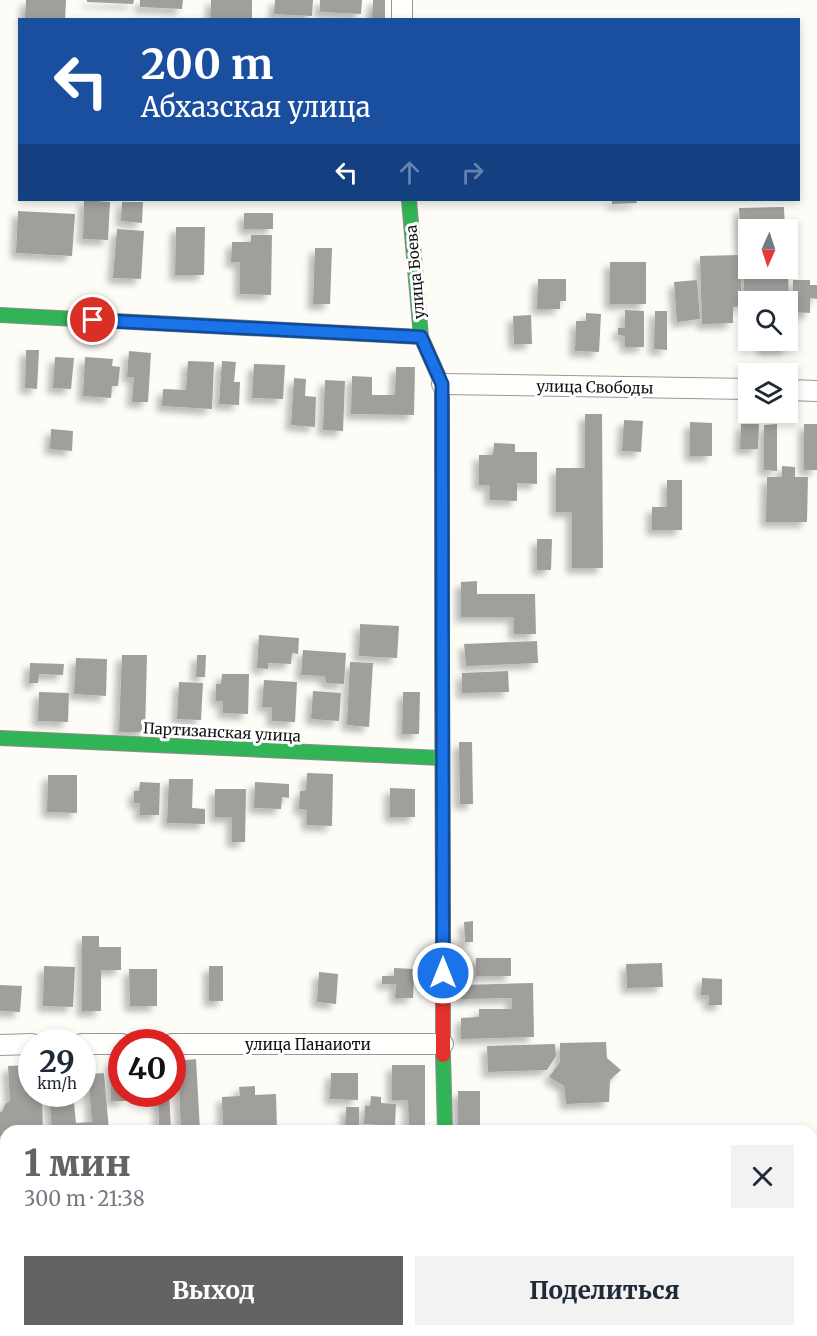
<!DOCTYPE html>
<html lang="ru">
<meta charset="utf-8">
<style>
:root{--surface:#fff;--page:#f2f2f3;--text:#1f2937;--muted:#747a83;--accent:#646362}
body{margin:0;font-family:Merriweather,serif;background:var(--page);color:var(--text);height:100vh;display:flex;flex-direction:column;font-size:22px;white-space:nowrap}
*{box-sizing:border-box;margin:0}
p{font-size:20px;color:var(--muted)}
.icon{flex:none;width:33px;height:33px;fill:none;stroke:currentColor;stroke-width:2;stroke-linecap:round;stroke-linejoin:round}
.map{position:relative;flex:1;overflow:hidden}
.side{position:absolute;left:0px;top:1125px;width:818px;height:212px;display:flex;flex-direction:column;background:var(--surface);border-radius:18px 18px 0 0;box-shadow:0 3px 9px #0003}
.side>*{flex:none}
.hud{position:absolute;left:18px;top:18px;width:782px;height:183px;border-radius:0px;box-shadow:0 3px 9px #0003;background:#1a4fa0;color:#fff;overflow:hidden}
.needle{width:39px;rotate:183deg}
.buttons{position:absolute;left:738px;top:219px;display:grid;gap:12px}
.buttons a{display:grid;place-items:center;width:60px;height:60px;border-radius:0px;background:var(--surface);box-shadow:0 3px 9px #0003;font-size:30px}
.speed{position:absolute;left:18px;top:1029px;display:flex;gap:12px;font-size:30px;font-weight:700;text-align:center}
.speed>*{display:grid;place-content:center;width:78px;height:78px;border-radius:50%;background:var(--surface);box-shadow:0 3px 9px #0003;line-height:1}
.speed small{font-size:15px;font-weight:400}
.speed .limit{border:9px solid #d22;background:#fff;color:#111}
.pin{position:absolute;display:grid;place-items:center;width:51px;height:51px;color:#fff;margin:-26px;border:3px solid #fff;border-radius:50%;box-shadow:0 2px 6px #0007}
.me{position:absolute;width:66px;margin:-33px;rotate:0deg;stroke-linejoin:round;filter:drop-shadow(0 0 4px #0008)}
.turn{display:flex;align-items:center;gap:21px;height:126px;padding:0 24px;font-size:27px}
.turn .icon{width:78px;height:78px;stroke-width:2.5}
.turn b{display:block;font-size:42px;line-height:51px}
.lanes{display:flex;align-items:center;height:57px;padding:0 24px;background:#0003;justify-content:center;gap:30px;direction:ltr}
.lanes .off{opacity:.35}
.round{display:grid;place-items:center;flex:none;width:63px;height:63px;border-radius:0px;background:var(--page)}
.headline{display:flex;align-items:center;justify-content:space-between;height:102px;padding:0 24px}
h1{font-size:36px;font-weight:800;line-height:45px;color:var(--accent)}
.primary-button{display:flex;gap:12px;margin-top:auto;padding:12px 24px}
.primary-button a{flex:1;height:69px;border-radius:0px;background:var(--accent);color:#fff;font-size:24px;font-weight:800;line-height:69px;text-align:center}
.primary-button a+a{background:var(--page);color:var(--text)}
.map>svg:first-child{display:block}
.building{fill:#a19f9c;filter:url(#shadow)}
.lines{fill:none;stroke-linecap:round;stroke-linejoin:round}
.street-casing{stroke:#979795;stroke-width:22}
.fast-casing{stroke:#8e8d8b;stroke-width:16}
.slow-casing{stroke:#8e8d8b;stroke-width:16}
.jam-casing{stroke:#8e8d8b;stroke-width:16}
.street{stroke:#fffffe;stroke-width:20}
.fast{stroke:#30b455;stroke-width:14}
.slow{stroke:#ff9f0a;stroke-width:14}
.jam{stroke:#e5322d;stroke-width:14}
.route-casing{stroke:#114b97;stroke-width:15}
.route{stroke:#1a73e8;stroke-width:10}
.labels{text-anchor:middle;dominant-baseline:central;stroke-width:6;stroke-linejoin:round;paint-order:stroke}
.street-label{font-size:15px;fill:#111;stroke:#fff}
</style>
<div class="map">
<svg width="817" height="1336" viewBox="0 0 817 1336">
<defs>
<filter id="shadow"><feDropShadow dx="-5.5" dy="5.5" stdDeviation="3" flood-color="#0004"/></filter>
</defs>
<rect width="100%" height="100%" fill="#fdfcf7"/>
<g class="building">
<polygon points="26,0 66,0 65,20 25,20"/>
<polygon points="87,0 134,0 133,4 87,2"/>
<polygon points="140,0 183,0 182,9 140,7"/>
<rect x="211" y="0" width="41" height="20"/>
<polygon points="275,0 313,0 312,16 274,14"/>
<polygon points="320,0 362,0 361,14 320,12"/>
<polygon points="373,0 385,0 385,20 372,20"/>
<polygon points="84,200 110,202 108,240 83,239"/>
<polygon points="612,200 636,200 637,203 612,204"/>
<polygon points="122,202 143,202 142,223 121,221"/>
<polygon points="784,207 785,230 748,230 748,268 788,268 789,302 748,302 748,305 745,304 739,208"/>
<polygon points="18,211 75,214 72,256 16,253"/>
<rect x="244" y="213" width="29" height="16"/>
<polygon points="176,227 205,227 204,275 175,275"/>
<polygon points="117,229 144,231 141,279 113,278"/>
<polygon points="251,235 272,235 271,295 240,294 240,262 231,262 232,242 251,242"/>
<polygon points="315,248 332,248 330,304 313,304"/>
<polygon points="740,255 742,306 733,307 733,323 702,324 700,256"/>
<rect x="610" y="262" width="36" height="42"/>
<polygon points="538,279 566,279 566,301 560,301 560,309 537,309"/>
<polygon points="697,280 700,319 677,322 674,282"/>
<polygon points="793,280 810,280 810,285 817,285 817,299 810,298 810,313 793,312"/>
<polygon points="625,310 644,311 644,347 625,347 625,336 618,335 618,328 625,328"/>
<polygon points="655,311 667,311 667,350 654,349"/>
<polygon points="586,313 601,314 599,352 575,351 576,321 586,321"/>
<polygon points="531,315 532,344 514,344 513,316"/>
<polygon points="763,340 789,340 789,349 763,350"/>
<polygon points="26,350 39,350 37,389 25,388"/>
<polygon points="129,351 151,353 148,402 132,402 134,377 127,377"/>
<polygon points="55,357 74,358 71,389 53,388"/>
<polygon points="85,357 113,359 112,366 120,367 118,386 112,386 111,398 83,396"/>
<polygon points="188,361 214,362 212,409 162,406 163,389 186,390"/>
<polygon points="222,361 236,362 234,382 240,382 239,405 219,404"/>
<polygon points="254,364 285,365 283,399 252,398"/>
<polygon points="396,367 415,367 414,415 351,414 352,376 372,377 372,395 395,395"/>
<polygon points="294,378 306,379 305,396 316,397 315,427 291,425"/>
<polygon points="325,380 345,381 343,431 323,430"/>
<polygon points="585,414 602,414 603,568 572,568 572,512 556,512 556,468 585,468"/>
<polygon points="624,420 643,421 641,452 622,451"/>
<polygon points="690,422 712,423 712,456 690,456"/>
<polygon points="741,424 759,424 758,449 740,449"/>
<polygon points="777,424 777,471 764,470 764,425"/>
<rect x="804" y="424" width="13" height="46"/>
<polygon points="51,429 73,431 72,451 50,449"/>
<polygon points="494,443 515,444 515,452 537,452 537,484 517,483 517,501 490,500 490,485 479,485 479,455 493,455"/>
<polygon points="782,466 795,467 795,477 808,477 807,522 766,522 767,477 782,477"/>
<polygon points="667,480 682,480 682,530 652,530 652,507 667,507"/>
<polygon points="537,539 552,539 551,570 537,570"/>
<polygon points="477,581 477,594 535,594 536,634 514,634 514,617 461,617 461,582"/>
<polygon points="360,624 399,626 397,658 359,656"/>
<polygon points="259,635 299,638 298,654 292,653 291,664 268,663 268,669 257,668"/>
<polygon points="537,641 538,663 466,666 464,644"/>
<polygon points="303,650 346,653 344,684 326,683 325,676 301,675"/>
<polygon points="122,655 147,655 145,732 119,732"/>
<polygon points="197,655 206,655 205,677 196,677"/>
<polygon points="76,658 107,659 106,696 74,694"/>
<polygon points="350,662 373,663 369,727 347,725"/>
<polygon points="30,663 64,664 63,675 39,674 38,683 29,683"/>
<polygon points="508,671 509,692 462,693 462,673"/>
<polygon points="222,674 249,674 248,714 223,713 223,701 216,701 216,684 221,684"/>
<polygon points="264,680 297,682 295,722 272,721 272,707 262,707"/>
<polygon points="179,682 203,683 201,720 177,719"/>
<polygon points="313,691 341,693 339,721 311,719"/>
<polygon points="39,692 69,693 68,722 38,721"/>
<polygon points="403,692 420,692 419,734 402,734"/>
<polygon points="459,742 472,742 473,804 460,804"/>
<polygon points="307,773 333,774 332,826 307,825 307,810 299,809 300,791 306,791"/>
<polygon points="48,775 77,775 77,813 47,812"/>
<polygon points="169,779 193,779 192,808 205,809 205,824 167,823"/>
<polygon points="140,782 160,783 159,815 140,815 140,803 134,803 134,791 139,791"/>
<polygon points="255,782 289,784 289,798 282,797 281,809 254,808"/>
<polygon points="390,788 415,789 415,817 390,817"/>
<polygon points="215,789 246,789 245,842 232,842 232,817 215,817"/>
<polygon points="473,921 473,942 465,942 464,922"/>
<polygon points="82,936 99,936 99,947 121,947 121,970 101,970 101,1011 82,1011"/>
<rect x="476" y="958" width="35" height="18"/>
<polygon points="662,963 663,987 627,988 626,964"/>
<polygon points="44,966 75,967 73,1007 43,1006"/>
<rect x="209" y="966" width="14" height="35"/>
<polygon points="394,968 414,969 413,998 395,998 396,984 382,984 382,976 394,976"/>
<polygon points="129,969 157,969 157,1006 130,1006"/>
<polygon points="319,972 338,974 336,1004 317,1002"/>
<polygon points="702,978 722,979 722,1005 709,1005 709,995 701,995"/>
<polygon points="533,983 534,1037 461,1039 461,1018 479,1017 479,1009 512,1009 512,998 461,999 461,985"/>
<polygon points="0,985 22,986 20,1012 0,1011"/>
<polygon points="606,1042 607,1058 621,1070 610,1080 609,1102 566,1104 564,1086 549,1077 560,1062 560,1043"/>
<polygon points="555,1044 556,1056 547,1070 488,1072 487,1046"/>
<polygon points="196,1059 200,1131 181,1131 178,1061"/>
<polygon points="111,1061 122,1061 122,1094 125,1094 125,1101 111,1101"/>
<polygon points="32,1065 32,1094 42,1094 43,1131 6,1131 6,1136 0,1136 0,1112 2,1112 5,1104 10,1101 8,1066"/>
<polygon points="392,1065 425,1065 425,1131 409,1131 408,1100 392,1100"/>
<polygon points="104,1073 109,1131 52,1131 49,1094 73,1094 76,1123 92,1122 88,1074"/>
<polygon points="331,1073 358,1073 358,1100 330,1099"/>
<polygon points="255,1086 255,1095 276,1094 277,1131 223,1131 222,1097 240,1096 239,1087"/>
<polygon points="458,1091 480,1091 480,1128 458,1129"/>
<polygon points="158,1094 169,1094 171,1127 159,1127"/>
<polygon points="371,1096 381,1097 381,1103 396,1104 395,1126 364,1124 365,1106 370,1106"/>
<polygon points="346,1107 359,1107 359,1131 345,1131"/>
<rect x="812" y="1268" width="5" height="51"/>
<polygon points="0,1309 6,1309 6,1330 29,1330 29,1336 0,1336"/>
<rect x="72" y="1330" width="26" height="6"/>
<polygon points="104,1330 118,1330 119,1336 104,1336"/>
<rect x="127" y="1330" width="39" height="6"/>
<rect x="187" y="1330" width="41" height="6"/>
<rect x="250" y="1330" width="46" height="6"/>
<rect x="331" y="1330" width="28" height="6"/>
<rect x="368" y="1330" width="28" height="6"/>
<rect x="413" y="1330" width="19" height="6"/>
<rect x="473" y="1330" width="17" height="6"/>
<polygon points="552,1330 570,1330 570,1336 551,1336"/>
<rect x="604" y="1330" width="30" height="6"/>
</g>
<g class="lines">
<defs>
<g id="street">
<polyline points="402,0 402,20"/>
<polyline points="442,384 748,389"/>
<polyline points="788,390 817,391"/>
<polyline points="82,1044 122,1044"/>
<polyline points="172,1044 443,1044"/>
<polyline points="0,1045 32,1044"/>
<polyline points="452,1330 452,1336"/>
</g>
<g id="fast">
<polyline points="409,200 421,337 442,384 442,674"/>
<polyline points="0,315 421,337"/>
<polyline points="0,738 442,758"/>
<polyline points="443,1055 445,1131"/>
</g>
<polyline id="slow" points="442,674 443,915"/>
<polyline id="jam" points="443,915 443,1055"/>
</defs>
<use href="#street" class="street-casing"/>
<use href="#fast" class="fast-casing"/>
<use href="#slow" class="slow-casing"/>
<use href="#jam" class="jam-casing"/>
<use href="#street" class="street"/>
<use href="#fast" class="fast"/>
<use href="#slow" class="slow"/>
<use href="#jam" class="jam"/>
</g>
<g class="lines">
<defs>
<polyline id="route" points="93,320 421,337 442,384 443,973"/>
</defs>
<use href="#route" class="route-casing"/>
<use href="#route" class="route"/>
</g>
<g class="labels">
<g class="street-label">
<text transform="translate(415 272) rotate(-95)">улица Боева</text>
<text transform="translate(595 387) rotate(1)">улица Свободы</text>
<text transform="translate(222 732) rotate(3)">Партизанская улица</text>
<text x="308" y="1044">улица Панаиоти</text>
</g>
</g>
</svg>
<div class="buttons">
<a><svg class="needle" viewBox="-14 -14 28 28"><path d="M0-13l5 13h-10z" fill="#e53935"/><path d="M0 13l5-13h-10z" fill="#747a83"/></svg></a>
<a><svg class="icon" aria-label="search" viewBox="0 0 24 24"><circle cx="10" cy="10" r="6"/><path d="M15 15l6 6"/></svg></a>
<a><svg class="icon" aria-label="layers" viewBox="0 0 24 24"><path d="M12 4l9 5-9 5-9-5zM3 14l9 5 9-5"/></svg></a>
</div>
<div class="speed"><div>29<small>km/h</small></div><div class="limit">40</div></div>
<div class="pin" style="left:93px;top:320px;background:#d93025"><svg class="icon" aria-label="arrive" viewBox="0 0 24 24"><path d="M6 21V4h12l-3 4 3 4H6"/></svg></div>
<svg class="me" style="left:443px;top:973px" viewBox="-20 -20 40 40"><circle r="17" fill="#1a73e8" stroke="#fff" stroke-width="3"/><path d="M0-11L8 9 0 5-8 9z" fill="#fff"/></svg>
<div class="hud">
<div class="turn"><svg class="icon" aria-label="left" viewBox="0 0 24 24"><path d="M17 20v-9H6M10 6l-5 5 5 5"/></svg><div><b>200 m</b>Абхазская улица</div></div>
<div class="lanes"><svg class="icon" aria-label="left" viewBox="0 0 24 24"><path d="M17 20v-9H6M10 6l-5 5 5 5"/></svg><svg class="icon off" aria-label="ahead" viewBox="0 0 24 24"><path d="M12 20V5M6 11l6-6 6 6"/></svg><svg class="icon off" aria-label="right" viewBox="0 0 24 24"><path d="M7 20v-9h11M14 6l5 5-5 5"/></svg></div>
</div>
<section class="side">
<div class="headline"><div><h1>1 мин</h1><p>300 m · 21:38</p></div><a class="round"><svg class="icon" aria-label="close" viewBox="0 0 24 24"><path d="M6 6l12 12M18 6L6 18"/></svg></a></div>
<div class="primary-button"><a>Выход</a><a>Поделиться</a></div>
</section>
</div>
